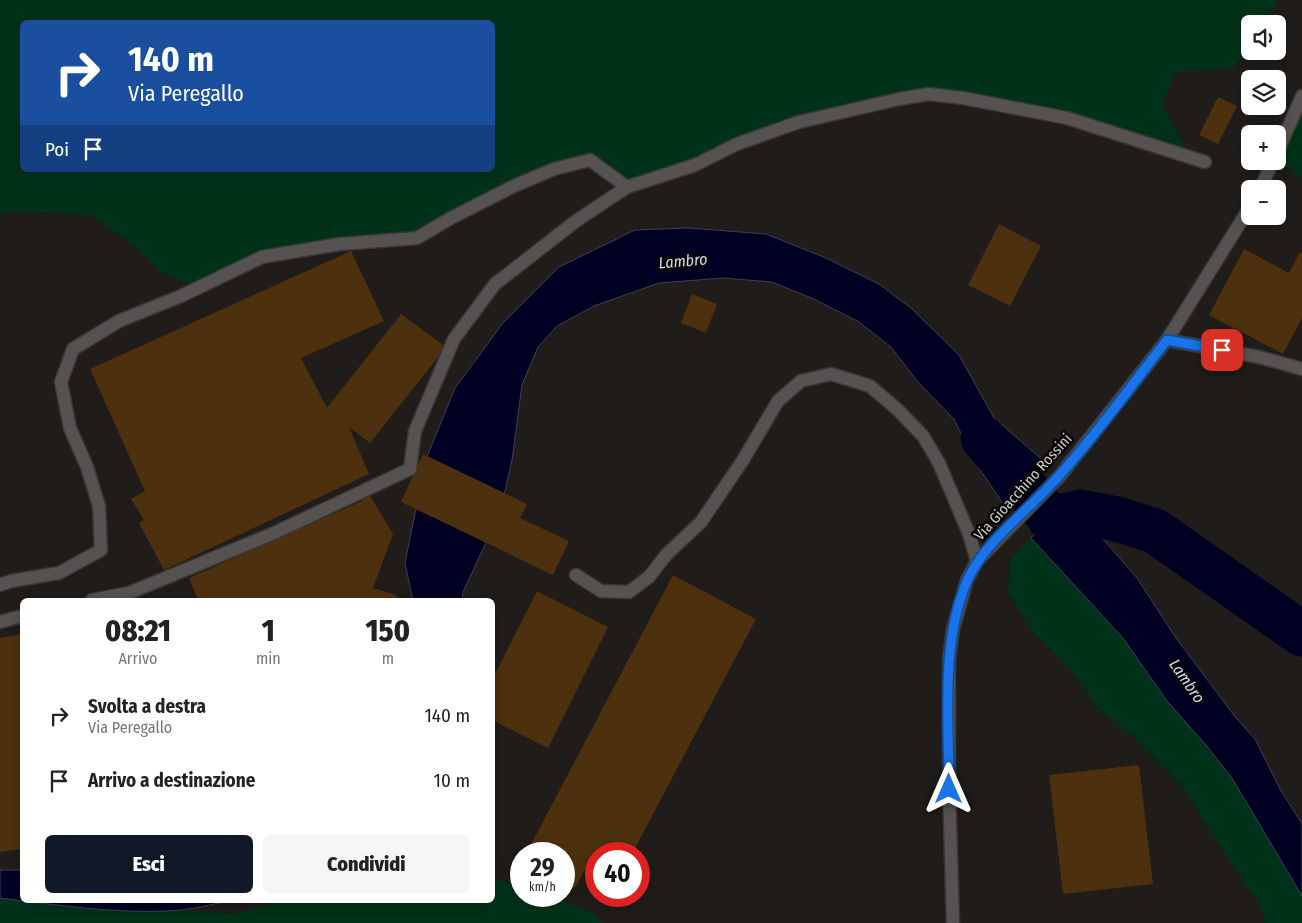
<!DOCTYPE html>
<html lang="it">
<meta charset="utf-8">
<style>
:root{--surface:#fff;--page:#f6f6f6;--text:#222;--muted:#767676;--accent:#111827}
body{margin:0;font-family:"Fira Sans Condensed",sans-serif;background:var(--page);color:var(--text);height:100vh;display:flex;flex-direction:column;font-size:19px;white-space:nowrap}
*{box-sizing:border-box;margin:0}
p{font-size:16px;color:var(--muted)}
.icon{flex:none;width:28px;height:28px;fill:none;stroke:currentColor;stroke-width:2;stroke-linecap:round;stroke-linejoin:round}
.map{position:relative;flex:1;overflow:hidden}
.details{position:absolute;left:20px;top:598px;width:475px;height:305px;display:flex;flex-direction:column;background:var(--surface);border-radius:8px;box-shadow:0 2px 12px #0003}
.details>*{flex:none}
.guide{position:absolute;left:20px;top:20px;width:475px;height:152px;border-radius:8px;box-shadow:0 2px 12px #0003;background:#1a4fa0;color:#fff;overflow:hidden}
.tools{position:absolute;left:1241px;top:15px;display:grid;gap:10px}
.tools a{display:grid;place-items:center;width:45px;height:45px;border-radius:8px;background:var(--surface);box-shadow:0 2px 12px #0003;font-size:25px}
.speed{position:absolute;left:510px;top:842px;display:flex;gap:10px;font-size:25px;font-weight:700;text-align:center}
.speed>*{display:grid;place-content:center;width:65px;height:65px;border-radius:50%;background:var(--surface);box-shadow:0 2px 12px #0003;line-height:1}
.speed small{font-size:12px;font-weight:400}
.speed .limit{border:8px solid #d22;background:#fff;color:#111}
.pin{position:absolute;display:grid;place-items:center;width:42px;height:42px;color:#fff;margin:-21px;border-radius:10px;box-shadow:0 2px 8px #0006}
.me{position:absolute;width:55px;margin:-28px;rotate:0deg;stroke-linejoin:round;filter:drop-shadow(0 0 4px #0008)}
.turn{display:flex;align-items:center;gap:18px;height:105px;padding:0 25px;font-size:22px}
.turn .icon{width:65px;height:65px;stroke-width:2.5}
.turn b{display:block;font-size:35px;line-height:42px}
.then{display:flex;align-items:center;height:48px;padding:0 25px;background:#0003;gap:10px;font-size:19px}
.eta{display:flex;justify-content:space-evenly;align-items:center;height:85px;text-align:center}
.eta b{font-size:30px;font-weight:800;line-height:35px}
.cta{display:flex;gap:10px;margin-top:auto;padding:10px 25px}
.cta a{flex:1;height:58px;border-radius:8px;background:var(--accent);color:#fff;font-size:20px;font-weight:800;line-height:58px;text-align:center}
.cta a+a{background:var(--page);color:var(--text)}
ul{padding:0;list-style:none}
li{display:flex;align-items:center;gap:15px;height:65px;padding:0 25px}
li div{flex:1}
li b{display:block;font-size:19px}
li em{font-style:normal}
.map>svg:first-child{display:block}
.green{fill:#003119;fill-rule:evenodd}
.water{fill:#000023;stroke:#3f3f57}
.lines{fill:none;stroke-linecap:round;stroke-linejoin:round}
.river{stroke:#000023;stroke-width:45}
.building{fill:#4d310e}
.service-casing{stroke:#393736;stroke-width:15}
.minor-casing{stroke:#393736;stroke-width:15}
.tertiary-casing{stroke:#393736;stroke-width:15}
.service{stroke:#565251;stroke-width:12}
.minor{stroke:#565251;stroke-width:12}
.tertiary{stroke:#565251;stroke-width:12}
.route-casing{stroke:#114b97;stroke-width:12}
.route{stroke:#1a73e8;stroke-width:9}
.labels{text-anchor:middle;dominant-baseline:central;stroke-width:5;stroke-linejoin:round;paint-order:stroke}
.street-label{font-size:15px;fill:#d3d1d0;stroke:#080706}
.water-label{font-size:16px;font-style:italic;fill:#d1dbed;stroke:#080706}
</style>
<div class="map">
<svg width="1302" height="923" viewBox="0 0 1302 923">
<rect width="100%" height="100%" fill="#1f1c1a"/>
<g class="green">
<path d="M 0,0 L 1277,0 L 1265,24 L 1250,24 L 1250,51 L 1232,68 L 1175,72 L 1162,105 L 1186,148 L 1205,162 L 1110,130 L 929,94 L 847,111 L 627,187 L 590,160 L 554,169 L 417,238 L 262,257 L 197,288 L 161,272 L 133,245 L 92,215 L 16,211 L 0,215 ZM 22,22 L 492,22 L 492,170 L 22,170 Z"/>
<polygon points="1302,96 1302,178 1278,158 1278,151"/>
<polygon points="1031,538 1123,638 1167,701 1206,745 1232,778 1302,896 1302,923 1265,923 1259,903 1231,863 1185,790 1140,743 1097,707 1070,668 1034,634 1008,593 1010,559"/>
<polygon points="493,878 521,886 521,896 554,896 594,915 605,923 0,923 0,898 134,911 182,910 237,914 283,900 492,900"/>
</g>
<g class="water">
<polygon points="688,228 766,234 826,258 879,284 912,309 959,355 994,418 1047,464 1004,505 975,462 954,419 918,382 891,347 859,322 814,299 772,282 723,278 659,283 594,306 557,326 538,347 522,385 512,460 500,513 422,469 455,388 503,323 559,267 635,230"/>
<polygon points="422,479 496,521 463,592 462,600 414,600 412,596 405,563"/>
<polygon points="1074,493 1096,531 1137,578 1176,638 1236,718 1255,739 1280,789 1302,824 1302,896 1232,778 1206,745 1167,701 1123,638 1031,538"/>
<path d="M 0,870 L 22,870 L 22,900 L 234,900 C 217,903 199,908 181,910 C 121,915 59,905 0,898 Z"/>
</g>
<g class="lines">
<g class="river">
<polyline points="983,438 1090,565"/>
<polyline points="1050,519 1081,512 1117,519 1155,531 1302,634"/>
</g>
</g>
<g class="building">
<polygon points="1218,97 1237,106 1218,144 1199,135"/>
<polygon points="999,224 1041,246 1010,306 968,285"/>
<polygon points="1244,249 1289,273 1300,252 1302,253 1302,318 1283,354 1209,315"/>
<polygon points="351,251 384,321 301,358 327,408 401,314 446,347 370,443 349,427 369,474 164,570 139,523 144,520 131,499 145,491 90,369"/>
<polygon points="692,294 717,304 706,333 681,323"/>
<polygon points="423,454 527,504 520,518 569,541 553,575 401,502"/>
<polygon points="369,494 393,534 373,588 396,595 399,600 198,600 189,578 362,501"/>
<polygon points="673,575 756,619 632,854 596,854 596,869 588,864 575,888 564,881 564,854 526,854"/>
<polygon points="537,591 608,627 548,748 492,720 492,680"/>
<polygon points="22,634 22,849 0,852 0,638"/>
<polygon points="1139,765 1153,884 1063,894 1049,775"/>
</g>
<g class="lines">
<defs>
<g id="service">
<polyline points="576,575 601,591 629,592 649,577 666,555 701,522 743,460 778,401 801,381 831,374 870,386 898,410 923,436 939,463 969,534 977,561"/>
<polyline points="0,585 11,581 59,573 101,550 99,506 87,467 70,428 61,382 73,349 119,321 181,296 262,257 340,244 417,238 451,218 514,186 554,169 590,160 627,187"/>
<polyline points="92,600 129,593 272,534 410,469 415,431 454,339 495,284 576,221 627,187 695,165 737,144 799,122 899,99 929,94 963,98 1067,118 1205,162"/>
<polyline points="0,622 22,616"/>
</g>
<polyline id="minor" points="1167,340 1259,357 1302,369"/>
<g id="tertiary">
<polyline points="1278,151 1302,96"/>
<polyline points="1260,189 1273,161"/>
<polyline points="953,923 949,789 949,659 953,629 967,580 977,561 1059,477 1167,340 1250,207"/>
</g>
</defs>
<use href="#service" class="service-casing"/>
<use href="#minor" class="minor-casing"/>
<use href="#tertiary" class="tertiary-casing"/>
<use href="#service" class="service"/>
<use href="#minor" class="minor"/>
<use href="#tertiary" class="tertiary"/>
</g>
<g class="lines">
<defs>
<path id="route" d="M 949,789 C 949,722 940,641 968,579 C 985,541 1030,509 1058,477 C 1097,434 1131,386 1167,340 L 1222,350"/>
</defs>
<use href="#route" class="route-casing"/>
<use href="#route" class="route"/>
</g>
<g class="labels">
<g class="street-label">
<text transform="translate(1023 487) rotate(-48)">Via Gioacchino Rossini</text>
</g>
<g class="water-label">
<text transform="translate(683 261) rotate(-5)">Lambro</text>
<text transform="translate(1187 681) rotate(55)">Lambro</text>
</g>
</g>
</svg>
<div class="tools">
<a><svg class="icon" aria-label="sound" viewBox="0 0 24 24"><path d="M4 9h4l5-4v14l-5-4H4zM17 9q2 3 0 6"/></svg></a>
<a><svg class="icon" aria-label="layers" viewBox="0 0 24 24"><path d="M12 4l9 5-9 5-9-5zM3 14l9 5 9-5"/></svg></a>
<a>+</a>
<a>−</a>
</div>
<div class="speed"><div>29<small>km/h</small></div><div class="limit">40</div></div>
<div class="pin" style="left:1222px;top:350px;background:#d93025"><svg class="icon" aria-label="arrive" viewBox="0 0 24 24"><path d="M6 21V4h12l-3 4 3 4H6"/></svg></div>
<svg class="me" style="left:949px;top:789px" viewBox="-20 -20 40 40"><path d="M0-17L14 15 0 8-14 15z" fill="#1a73e8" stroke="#fff" stroke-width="4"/></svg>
<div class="guide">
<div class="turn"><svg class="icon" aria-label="right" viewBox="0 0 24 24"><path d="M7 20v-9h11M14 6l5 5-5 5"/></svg><div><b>140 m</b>Via Peregallo</div></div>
<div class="then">Poi<svg class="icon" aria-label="arrive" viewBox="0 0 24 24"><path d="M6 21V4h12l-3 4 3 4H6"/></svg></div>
</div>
<section class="details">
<div class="eta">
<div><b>08:21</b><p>Arrivo</p></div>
<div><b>1</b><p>min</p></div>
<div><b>150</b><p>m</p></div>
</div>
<ul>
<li><svg class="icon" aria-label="right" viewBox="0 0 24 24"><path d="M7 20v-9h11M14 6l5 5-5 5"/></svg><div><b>Svolta a destra</b><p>Via Peregallo</p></div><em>140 m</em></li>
<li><svg class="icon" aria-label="arrive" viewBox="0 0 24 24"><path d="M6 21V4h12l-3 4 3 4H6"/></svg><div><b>Arrivo a destinazione</b></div><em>10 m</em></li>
</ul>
<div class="cta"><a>Esci</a><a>Condividi</a></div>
</section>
</div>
